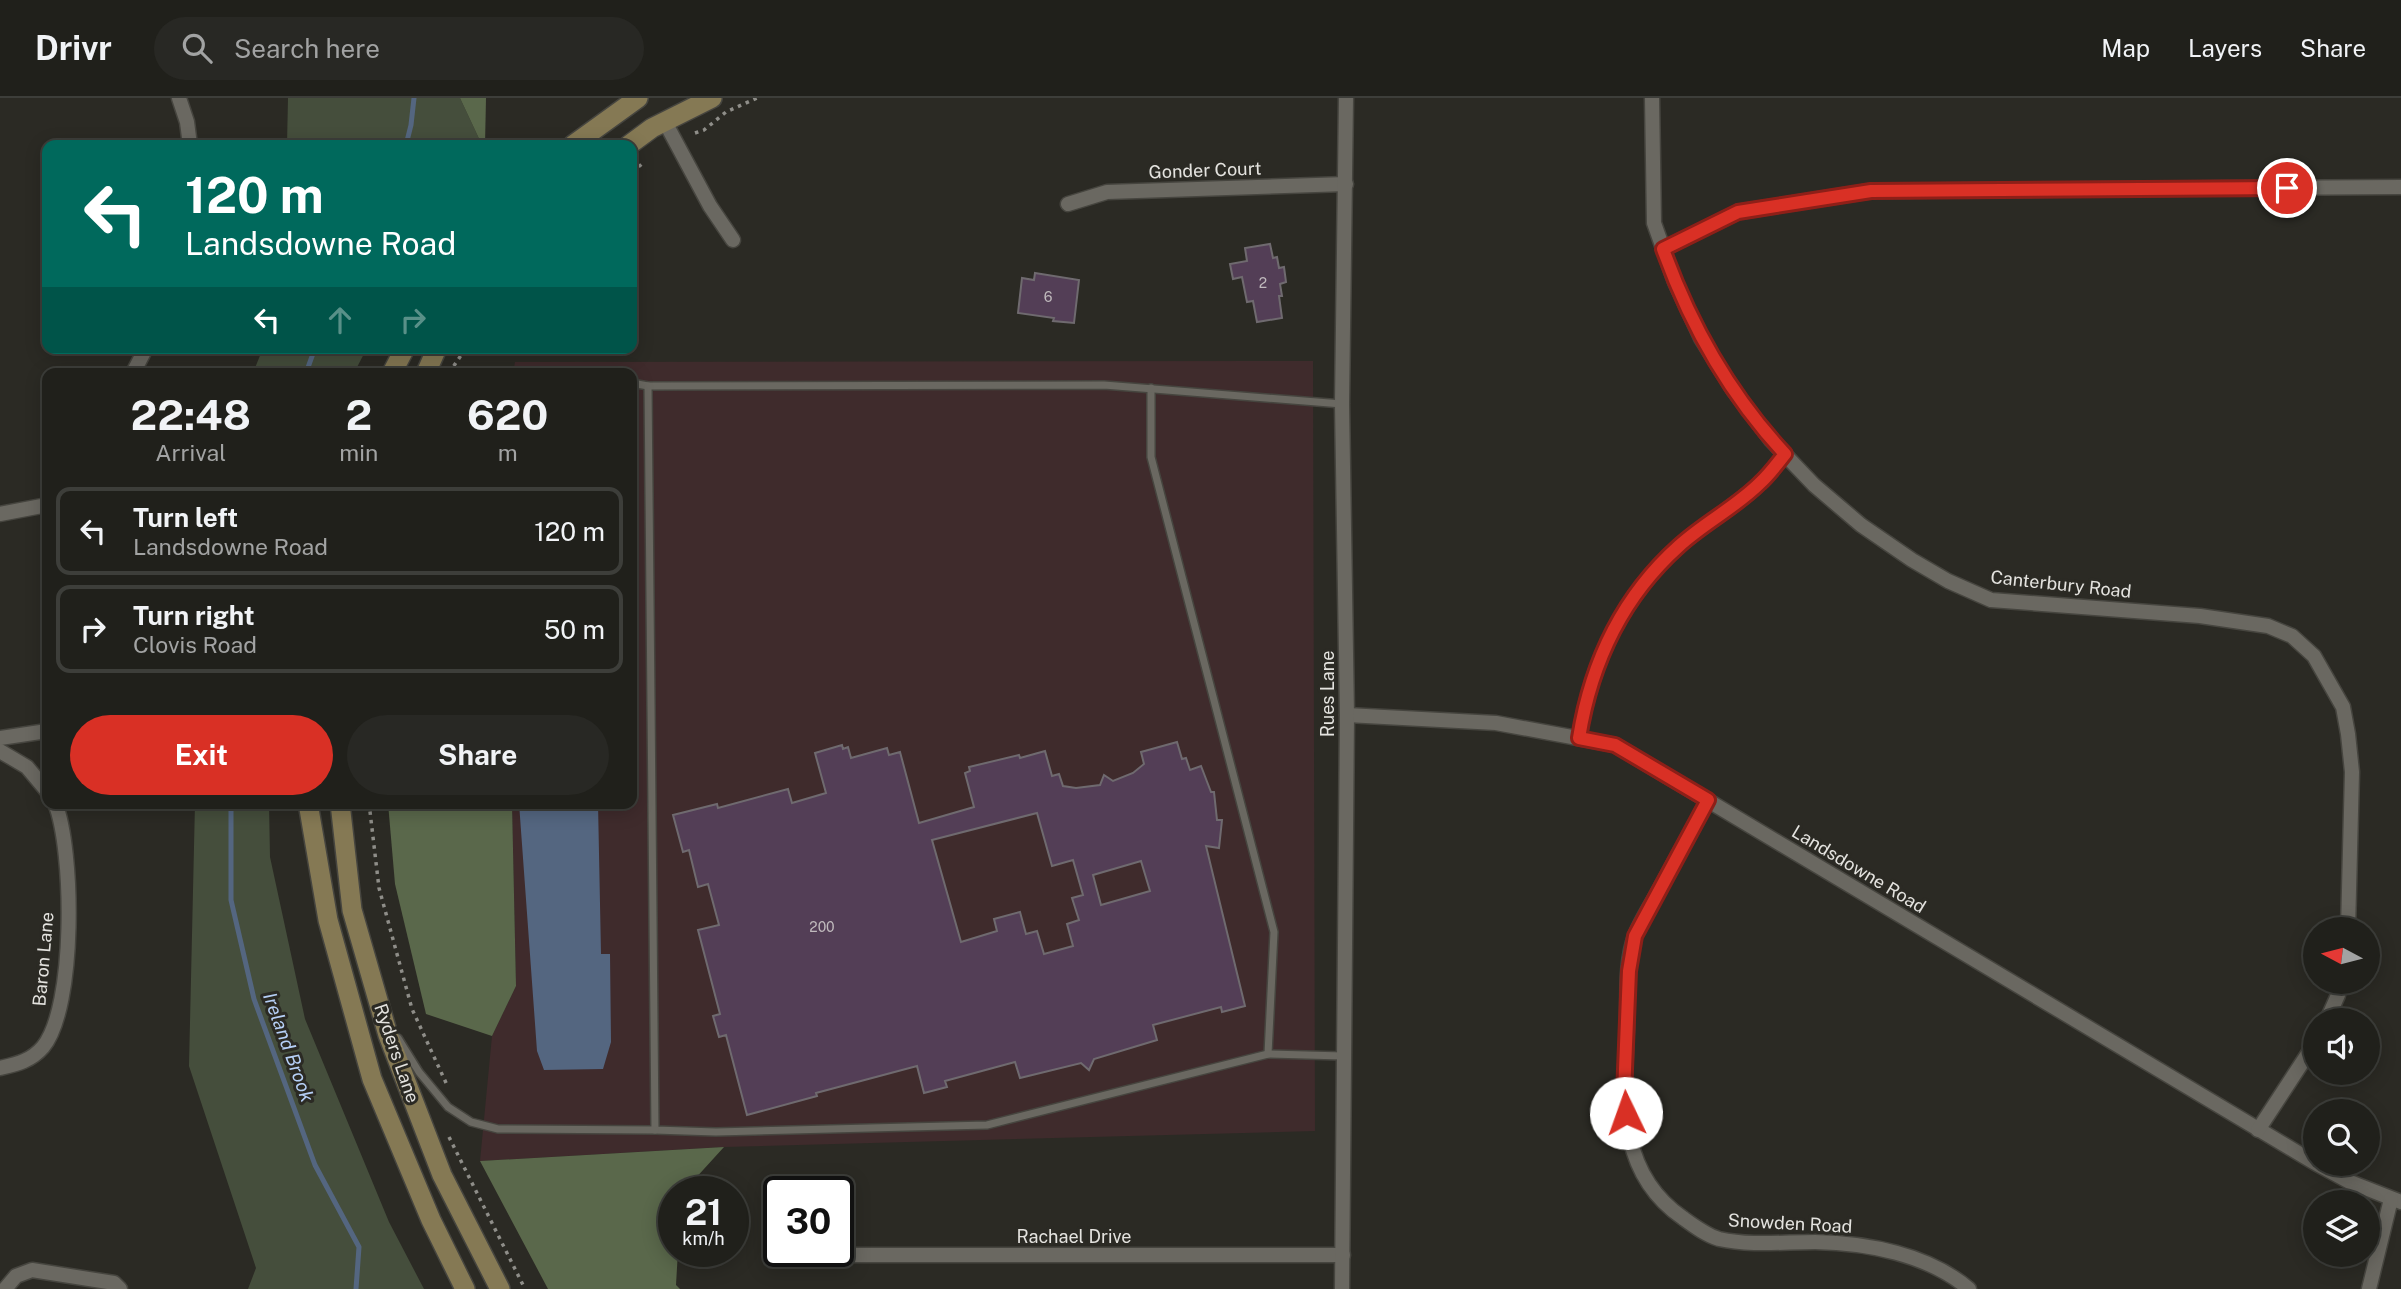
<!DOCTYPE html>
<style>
:root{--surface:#20201b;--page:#282824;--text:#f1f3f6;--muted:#a2a3a3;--line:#3d3e3a;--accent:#d93025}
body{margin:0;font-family:"Public Sans",sans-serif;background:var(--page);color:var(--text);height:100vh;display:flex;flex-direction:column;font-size:26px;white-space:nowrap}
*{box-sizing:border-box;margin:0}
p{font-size:23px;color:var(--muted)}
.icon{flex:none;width:38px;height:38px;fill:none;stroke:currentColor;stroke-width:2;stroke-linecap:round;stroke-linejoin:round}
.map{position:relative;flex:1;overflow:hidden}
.sheet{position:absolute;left:42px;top:270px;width:595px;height:441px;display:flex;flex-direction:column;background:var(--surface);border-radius:14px;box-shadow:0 4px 18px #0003,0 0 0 2px var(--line)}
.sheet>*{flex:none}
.top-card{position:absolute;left:42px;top:42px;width:595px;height:214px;border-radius:14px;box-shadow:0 4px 18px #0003,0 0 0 2px var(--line);background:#00695c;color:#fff;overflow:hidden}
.needle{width:46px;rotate:277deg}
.fabs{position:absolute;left:2303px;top:819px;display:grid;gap:14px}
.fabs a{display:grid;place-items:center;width:77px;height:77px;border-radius:50%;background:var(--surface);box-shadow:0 4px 18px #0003,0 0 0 2px var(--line);font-size:35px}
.speed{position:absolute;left:658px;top:1078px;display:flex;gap:14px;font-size:35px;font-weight:700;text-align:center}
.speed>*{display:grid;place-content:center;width:91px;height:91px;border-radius:50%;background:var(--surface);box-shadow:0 4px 18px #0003,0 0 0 2px var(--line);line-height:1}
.speed small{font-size:18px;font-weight:400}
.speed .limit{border:4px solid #111;border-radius:10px;background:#fff;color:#111}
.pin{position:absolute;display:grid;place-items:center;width:60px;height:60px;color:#fff;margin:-30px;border:4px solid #fff;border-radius:50%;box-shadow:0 2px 7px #0007}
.me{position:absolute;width:77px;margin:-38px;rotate:357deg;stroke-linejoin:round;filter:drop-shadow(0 0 5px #0008)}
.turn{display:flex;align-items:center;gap:24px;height:147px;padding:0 28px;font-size:32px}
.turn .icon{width:91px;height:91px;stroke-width:2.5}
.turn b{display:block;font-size:49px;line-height:60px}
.lanes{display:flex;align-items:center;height:66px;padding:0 28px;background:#0003;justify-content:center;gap:35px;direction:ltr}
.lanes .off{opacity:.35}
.eta{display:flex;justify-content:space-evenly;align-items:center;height:119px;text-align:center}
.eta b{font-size:42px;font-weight:700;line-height:49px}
.action{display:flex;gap:14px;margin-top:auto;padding:14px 28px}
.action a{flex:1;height:80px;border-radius:42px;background:var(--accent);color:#fff;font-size:28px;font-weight:700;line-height:80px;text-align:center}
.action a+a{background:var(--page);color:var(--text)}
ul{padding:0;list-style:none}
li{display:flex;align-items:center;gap:21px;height:88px;margin:0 14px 10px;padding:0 14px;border:4px solid var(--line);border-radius:14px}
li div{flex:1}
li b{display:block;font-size:26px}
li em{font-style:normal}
header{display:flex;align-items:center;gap:42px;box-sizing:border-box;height:98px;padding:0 35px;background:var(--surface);border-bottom:2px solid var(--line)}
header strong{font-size:33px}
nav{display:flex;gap:38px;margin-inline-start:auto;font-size:24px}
.search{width:490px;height:63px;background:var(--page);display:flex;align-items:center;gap:18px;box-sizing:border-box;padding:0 24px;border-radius:38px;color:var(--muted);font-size:26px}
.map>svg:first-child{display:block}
.education{fill:#3f2b2c}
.green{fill:#454e3c}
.forest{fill:#5a684b}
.water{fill:#546680}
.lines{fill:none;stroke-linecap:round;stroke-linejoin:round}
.stream{stroke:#546680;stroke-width:5}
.building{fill:#533e56;stroke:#6f6a6f;stroke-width:2;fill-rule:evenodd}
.service-casing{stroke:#46453f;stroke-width:10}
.minor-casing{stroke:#46453f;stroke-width:17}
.secondary-casing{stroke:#46453f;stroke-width:22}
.path{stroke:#8f8e89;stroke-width:3.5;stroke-dasharray:3.5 5;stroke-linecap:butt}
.service{stroke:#6a6861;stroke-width:7}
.minor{stroke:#6a6861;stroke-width:14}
.secondary{stroke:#857954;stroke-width:19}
.route-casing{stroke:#8d1f18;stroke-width:18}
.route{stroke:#d93025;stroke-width:12}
.labels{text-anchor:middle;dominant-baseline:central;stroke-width:6;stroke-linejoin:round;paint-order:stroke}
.number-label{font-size:14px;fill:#c0babd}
.street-label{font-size:18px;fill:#e4e3df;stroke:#2b2a24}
.water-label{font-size:19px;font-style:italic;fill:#b6d0f7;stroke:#2b2a24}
</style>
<header>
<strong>Drivr</strong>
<div class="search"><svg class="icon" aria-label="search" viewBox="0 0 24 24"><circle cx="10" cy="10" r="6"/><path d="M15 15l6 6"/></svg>Search here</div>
<nav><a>Map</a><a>Layers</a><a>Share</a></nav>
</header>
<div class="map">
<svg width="2401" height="1191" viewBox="0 0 2401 1191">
<rect width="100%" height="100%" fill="#2b2a24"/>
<polygon class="education" points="1313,263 1315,1033 724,1049 480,1063 492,938 516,888 512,705 632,705 632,275 513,275 515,264"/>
<g class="green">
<polygon points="288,0 460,0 482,47 287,47"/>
<polygon points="263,250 367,250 354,275 253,275"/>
<polygon points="195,705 269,705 270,759 305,921 389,1124 424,1191 248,1191 256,1170 189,968"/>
</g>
<g class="forest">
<polygon points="460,0 486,0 485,47 482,47"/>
<polygon points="388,705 512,705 516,888 492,938 426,916 395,786"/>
<polygon points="724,1049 683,1094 674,1094 674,1153 678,1153 676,1187 680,1191 548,1191 480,1063"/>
</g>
<polygon class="water" points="519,705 598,705 601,856 610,856 611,944 603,971 544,972 537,953"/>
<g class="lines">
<g class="stream">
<polyline points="406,47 411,27 414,0"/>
<polyline points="306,275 315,250"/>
<polyline points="231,705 231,802 254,901 315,1067 359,1149 356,1191"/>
</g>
</g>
<g class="building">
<polygon points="1270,146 1273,160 1277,159 1279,170 1284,169 1286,184 1280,186 1282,198 1279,198 1282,220 1257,224 1253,203 1247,204 1242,179 1233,181 1230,166 1247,163 1245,150"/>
<polygon points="1035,175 1079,182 1074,225 1053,223 1054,220 1018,215 1022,180 1034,182"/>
<path d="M 1177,644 L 1182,661 L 1186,660 L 1190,672 L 1201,668 L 1211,694 L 1214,694 L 1217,722 L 1222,722 L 1219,750 L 1206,748 L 1245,908 L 1222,914 L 1221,909 L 1153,927 L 1157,942 L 1094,961 L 1089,972 L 1081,965 L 1020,980 L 1015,964 L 945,983 L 947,989 L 924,995 L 917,968 L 816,995 L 817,998 L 747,1017 L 726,937 L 719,939 L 713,918 L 720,916 L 698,832 L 719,827 L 708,786 L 698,789 L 689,752 L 683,754 L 673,717 L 717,706 L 718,710 L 788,691 L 792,705 L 826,695 L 815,655 L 842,647 L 843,651 L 848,649 L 851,660 L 887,650 L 889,657 L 900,654 L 919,725 L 974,709 L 965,675 L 970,673 L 969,669 L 1019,657 L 1020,660 L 1045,653 L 1052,678 L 1059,676 L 1063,688 L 1076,690 L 1100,687 L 1104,677 L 1113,683 L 1133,675 L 1144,666 L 1141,654 ZM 1037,715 L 1052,768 L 1073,762 L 1083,797 L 1072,800 L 1079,822 L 1067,826 L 1073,848 L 1044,856 L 1037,833 L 1026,836 L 1020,814 L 994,821 L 997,833 L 961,844 L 932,742 ZM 1141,763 L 1150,793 L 1101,807 L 1093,777 Z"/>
</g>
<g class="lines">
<defs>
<g id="service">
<polyline points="632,285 648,288"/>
<polyline points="1151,290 1151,359 1274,834 1268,956"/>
<polyline points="1342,306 1104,287 648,288 655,1032 716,1034 987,1027 1268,956 1343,958"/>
<polyline points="398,940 419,974 448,1009 471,1024 498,1031 655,1032"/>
</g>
<g id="minor">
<polyline points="179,0 187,24 190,47"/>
<polyline points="1652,0 1654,125 1675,184 1701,240 1734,293 1771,342 1814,387 1861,427 1912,462 1948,483 1991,502 2200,518 2268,528 2292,538 2314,558 2343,609 2348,636 2352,674 2348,831"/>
<polyline points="665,24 710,108 733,142"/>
<polyline points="1068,106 1107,94 1346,86"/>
<polyline points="1663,151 1738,114 1871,93 2401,89"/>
<polyline points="133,275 146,250"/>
<polyline points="0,416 47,407"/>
<polyline points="1347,617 1496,625 1615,647 2315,1065"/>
<polyline points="0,640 47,633"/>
<path d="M 1579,640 C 1591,565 1622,499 1679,448 C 1704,425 1736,409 1760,385 C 1769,377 1777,366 1785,356"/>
<polyline points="0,653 27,669 47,693"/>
<path d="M 1708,702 C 1691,734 1674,765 1657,796 C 1650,809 1640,824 1635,838 C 1625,865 1628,899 1627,928 C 1624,1000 1616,1074 1683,1120 C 1694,1128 1706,1137 1719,1141 C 1750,1148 1784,1144 1815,1144 C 1867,1145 1928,1156 1969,1191"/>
<polyline points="2327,922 2338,897 2340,884"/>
<path d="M 0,970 C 17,966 31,963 43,949 C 76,909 74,752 55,705"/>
<polyline points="2258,1032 2315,945"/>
<polyline points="2317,1066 2350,1084 2401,1104"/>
<polyline points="805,1157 1343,1157"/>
<polyline points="5,1191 16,1178 32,1172 114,1185 120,1191"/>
<polyline points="1342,1191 1347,617 1342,306 1346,0"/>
<polyline points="2369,1191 2391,1101"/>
</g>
<g id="secondary">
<polyline points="573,47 638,0"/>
<polyline points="629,47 652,30 712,0"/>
<polyline points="392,275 405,250"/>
<polyline points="426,275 437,250"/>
<polyline points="308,705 328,822 372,981 431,1122 465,1191"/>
<polyline points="340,705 352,812 388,937 442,1077 500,1191"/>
</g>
</defs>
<use href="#service" class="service-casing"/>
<use href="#minor" class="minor-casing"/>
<use href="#secondary" class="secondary-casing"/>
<g class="path">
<polyline points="695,35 704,32 726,14 757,0"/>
<polyline points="632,74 642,66"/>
<polyline points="449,275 466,250"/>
<polyline points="369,705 379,790 412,911 447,987"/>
<polyline points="449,1039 525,1191"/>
</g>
<use href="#service" class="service"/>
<use href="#minor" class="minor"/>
<use href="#secondary" class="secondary"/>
</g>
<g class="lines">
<defs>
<path id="route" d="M 1626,1015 L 1624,996 L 1629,873 L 1635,838 L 1708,702 L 1615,647 L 1579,640 C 1591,565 1622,499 1679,448 C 1704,425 1736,409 1760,385 C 1769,377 1777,366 1785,356 C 1730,297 1690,226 1663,151 L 1738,114 L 1871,93 L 2287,90"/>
</defs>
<use href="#route" class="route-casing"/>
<use href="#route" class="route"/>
</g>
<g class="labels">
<g class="number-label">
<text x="1263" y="185">2</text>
<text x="1048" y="199">6</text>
<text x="822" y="829">200</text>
</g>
<g class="street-label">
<text transform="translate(1205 72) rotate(-2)">Gonder Court</text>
<text transform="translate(2061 486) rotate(6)">Canterbury Road</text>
<text transform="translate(1327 596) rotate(-90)">Rues Lane</text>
<text transform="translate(1859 771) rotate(31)">Landsdowne Road</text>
<text transform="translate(43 861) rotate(-85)">Baron Lane</text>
<text transform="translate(397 955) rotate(71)">Ryders Lane</text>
<text transform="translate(1790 1125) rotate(3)">Snowden Road</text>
<text x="1074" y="1138">Rachael Drive</text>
</g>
<g class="water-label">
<text transform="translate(289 949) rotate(70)">Ireland Brook</text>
</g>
</g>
</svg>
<div class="fabs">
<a><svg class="needle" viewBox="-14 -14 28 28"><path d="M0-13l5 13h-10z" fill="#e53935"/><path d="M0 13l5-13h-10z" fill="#a2a3a3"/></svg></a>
<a><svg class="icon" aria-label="sound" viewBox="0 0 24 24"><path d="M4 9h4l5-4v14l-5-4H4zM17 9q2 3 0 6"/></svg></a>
<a><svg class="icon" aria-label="search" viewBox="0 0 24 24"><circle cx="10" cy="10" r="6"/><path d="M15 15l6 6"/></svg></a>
<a><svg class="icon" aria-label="layers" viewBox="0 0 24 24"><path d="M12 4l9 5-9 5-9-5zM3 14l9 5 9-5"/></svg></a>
</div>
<div class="speed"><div>21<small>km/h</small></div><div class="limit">30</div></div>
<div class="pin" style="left:2287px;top:90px;background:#d93025"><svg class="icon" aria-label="arrive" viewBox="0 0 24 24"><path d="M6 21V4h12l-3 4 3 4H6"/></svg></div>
<svg class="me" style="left:1626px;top:1015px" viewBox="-20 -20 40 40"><circle r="19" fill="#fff"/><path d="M0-13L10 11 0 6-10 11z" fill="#d93025"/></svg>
<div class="top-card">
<div class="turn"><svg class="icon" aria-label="left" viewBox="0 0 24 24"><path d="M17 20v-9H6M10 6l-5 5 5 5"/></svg><div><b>120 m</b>Landsdowne Road</div></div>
<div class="lanes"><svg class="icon" aria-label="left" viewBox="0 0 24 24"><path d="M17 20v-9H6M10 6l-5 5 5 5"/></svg><svg class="icon off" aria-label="ahead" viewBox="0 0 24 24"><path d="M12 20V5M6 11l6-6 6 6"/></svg><svg class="icon off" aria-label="right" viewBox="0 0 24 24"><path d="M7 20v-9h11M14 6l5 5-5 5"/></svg></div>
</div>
<section class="sheet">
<div class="eta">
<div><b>22:48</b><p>Arrival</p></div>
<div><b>2</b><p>min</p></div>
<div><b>620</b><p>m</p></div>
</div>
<ul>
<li><svg class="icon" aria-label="left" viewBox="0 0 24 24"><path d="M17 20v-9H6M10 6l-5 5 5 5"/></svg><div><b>Turn left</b><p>Landsdowne Road</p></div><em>120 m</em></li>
<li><svg class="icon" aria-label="right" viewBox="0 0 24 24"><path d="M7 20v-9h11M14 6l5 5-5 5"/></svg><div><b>Turn right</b><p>Clovis Road</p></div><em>50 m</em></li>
</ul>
<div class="action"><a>Exit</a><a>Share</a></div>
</section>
</div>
